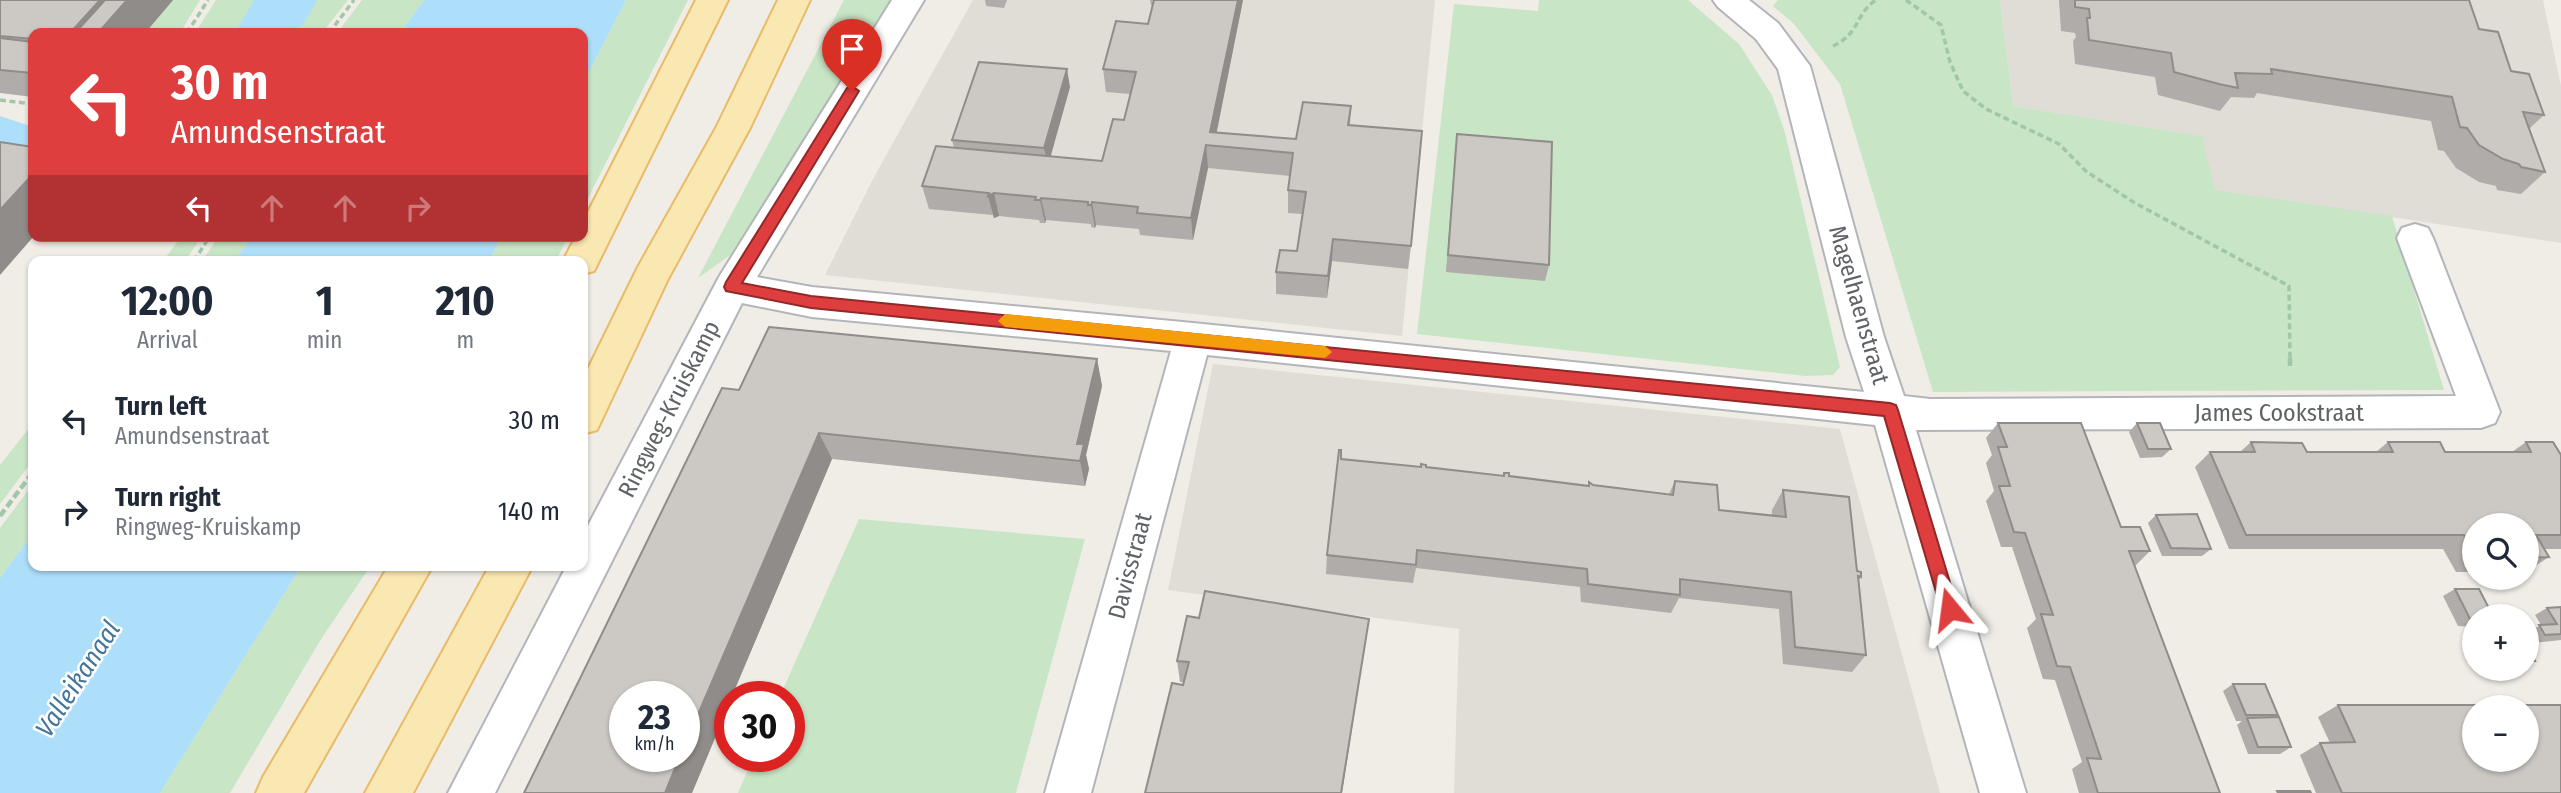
<!DOCTYPE html>
<meta charset="utf-8">
<style>
:root{--surface:#fff;--page:#f6f6f7;--text:#1f2937;--muted:#747a83}
body{margin:0;font-family:"Fira Sans Condensed",sans-serif;background:var(--page);color:var(--text);height:100vh;display:flex;flex-direction:column;font-size:26px;white-space:nowrap}
*{box-sizing:border-box;margin:0}
p{font-size:23px;color:var(--muted)}
.icon{flex:none;width:38px;height:38px;fill:none;stroke:currentColor;stroke-width:2;stroke-linecap:round;stroke-linejoin:round}
.map{position:relative;flex:1;overflow:hidden}
.drawer{position:absolute;left:28px;top:256px;width:560px;height:315px;display:flex;flex-direction:column;background:var(--surface);border-radius:14px;box-shadow:0 2px 5px #0004}
.drawer>*{flex:none}
.top-card{position:absolute;left:28px;top:28px;width:560px;height:214px;border-radius:14px;box-shadow:0 2px 5px #0004;background:#df3e3f;color:#fff;overflow:hidden}
.controls{position:absolute;left:2462px;top:513px;display:grid;gap:14px}
.controls a{display:grid;place-items:center;width:77px;height:77px;border-radius:50%;background:var(--surface);box-shadow:0 2px 5px #0004;font-size:35px}
.speed{position:absolute;left:609px;top:681px;display:flex;gap:14px;font-size:35px;font-weight:700;text-align:center}
.speed>*{display:grid;place-content:center;width:91px;height:91px;border-radius:50%;background:var(--surface);box-shadow:0 2px 5px #0004;line-height:1}
.speed small{font-size:18px;font-weight:400}
.speed .limit{border:10px solid #d22;background:#fff;color:#111}
.pin{position:absolute;display:grid;place-items:center;width:60px;height:60px;color:#fff;margin:-72px -30px;border-radius:50% 50% 50% 0;rotate:-45deg;box-shadow:0 0 7px #0007}
.pin .icon{rotate:45deg}
.me{position:absolute;width:77px;margin:-38px;rotate:344deg;stroke-linejoin:round;filter:drop-shadow(0 0 5px #0008)}
.turn{display:flex;align-items:center;gap:24px;height:147px;padding:0 28px;font-size:32px}
.turn .icon{width:91px;height:91px;stroke-width:2.5}
.turn b{display:block;font-size:49px;line-height:60px}
.lanes{display:flex;align-items:center;height:66px;padding:0 28px;background:#0003;justify-content:center;gap:35px;direction:ltr}
.lanes .off{opacity:.35}
.eta{display:flex;justify-content:space-evenly;align-items:center;height:119px;text-align:center}
.eta b{font-size:42px;font-weight:700;line-height:49px}
ul{padding:0;list-style:none}
li{display:flex;align-items:center;gap:21px;height:91px;padding:0 28px}
li div{flex:1}
li b{display:block;font-size:26px}
li em{font-style:normal}
.map>svg:first-child{display:block}
.education{fill:#e0dcd6}
.green{fill:#c8e5c6}
.water{fill:#addffa}
.lines{fill:none;stroke-linecap:round;stroke-linejoin:round}
.minor-casing{stroke:#b2b5b9;stroke-width:4}
.major-casing{stroke:#e9ba67;stroke-width:4}
.path-far1{stroke:#a0c7a7;stroke-width:3.5;stroke-dasharray:6 3.5;stroke-linecap:butt}
.path{stroke:#a0c7a7;stroke-width:4.5;stroke-dasharray:8 3.5;stroke-linecap:butt}
.minor{fill:#fff;fill-rule:evenodd}
.major{fill:#fae8b2;fill-rule:evenodd}
.wall{fill:#afaca9}
.shaded-wall{fill:#8f8c89}
.building{fill:#ccc8c4;stroke:#8f8c89;stroke-width:2;fill-rule:evenodd}
.route{fill:#df3e3f;stroke:#912829;stroke-width:2}
.slow{fill:#f59e0b}
.labels{text-anchor:middle;dominant-baseline:central;stroke-width:5;stroke-linejoin:round;paint-order:stroke}
.street-label{font-size:24px;fill:#5f6367;stroke:#fff}
.water-label{font-size:26px;font-style:italic;fill:#43769b;stroke:#fff}
</style>
<div class="map">
<svg width="2561" height="793" viewBox="0 0 2561 793">
<rect width="100%" height="100%" fill="#f0ede7"/>
<g class="education">
<polygon points="973,0 1435,0 1402,336 825,275 874,177"/>
<polygon points="2000,0 2543,0 2561,86 2561,243 2214,190 2201,136 2013,106"/>
<polygon points="1213,364 1840,429 1940,793 1454,793 1459,629 1168,590"/>
</g>
<g class="green">
<polygon points="152,0 200,0 180,33 124,33"/>
<polygon points="216,0 348,0 322,33 195,33"/>
<polygon points="362,0 424,0 400,33 337,33"/>
<polygon points="626,0 688,0 583,208 583,83"/>
<polygon points="844,0 902,0 750,241 698,278"/>
<polygon points="1539,0 1688,0 1739,44 1772,95 1785,133 1840,367 1833,375 1805,376 1417,334 1454,4 1538,11"/>
<polygon points="1778,0 2000,0 2013,106 2202,136 2215,190 2392,216 2444,390 1933,392 1840,84 1794,24 1773,6"/>
<polygon points="182,236 202,236 185,261 163,261"/>
<polygon points="219,236 252,236 234,261 202,261"/>
<polygon points="502,236 568,236 556,261 489,261"/>
<polygon points="33,423 33,460 0,504 0,465"/>
<polygon points="33,484 33,533 0,578 0,528"/>
<polygon points="859,519 1085,539 1016,793 738,793 754,756 789,756 789,696 780,696"/>
<polygon points="302,565 371,565 321,639 230,793 160,793"/>
</g>
<g class="water">
<polygon points="254,0 317,0 303,25 287,33 235,33"/>
<polygon points="424,0 626,0 583,83 583,33 400,33"/>
<polygon points="0,116 33,127 33,149 0,141"/>
<polygon points="252,236 502,236 489,261 234,261"/>
<polygon points="33,533 33,565 302,565 160,793 0,793 0,578"/>
</g>
<g class="lines">
<defs>
<polygon id="minor" points="892,0 924,0 757,277 812,287 1193,323 1864,392 1846,337 1778,69 1756,39 1718,7 1713,0 1749,0 1778,23 1810,66 1884,337 1904,396 1930,399 2456,396 2397,238 2402,228 2415,224 2428,228 2433,238 2500,412 2495,423 2481,428 1916,430 2026,793 1980,793 1875,425 1207,355 1091,793 1045,793 1171,351 812,317 742,303 495,793 448,793 567,565 583,565 583,535 719,277"/>
<g id="major">
<polygon points="696,0 728,0 599,261 594,271 583,274 583,261 563,261 576,236 583,236 583,222"/>
<polygon points="778,0 810,0 750,128 668,279 597,430 583,434 583,379 638,267 716,128"/>
<polygon points="389,565 433,565 304,793 256,793 263,777"/>
<polygon points="490,565 533,565 413,793 365,793"/>
</g>
</defs>
<use href="#minor" class="minor-casing"/>
<use href="#major" class="major-casing"/>
<g class="path-far1">
<polyline points="1906,0 1941,25 1950,62 1963,91 1986,109 2059,144 2087,172 2135,203 2289,286 2290,360"/>
<polyline points="187,33 208,0"/>
<polyline points="329,33 354,0"/>
<path d="M 1833,46 C 1861,33 1854,15 1876,0"/>
<polyline points="0,100 33,104"/>
<polyline points="194,261 210,236"/>
</g>
<g class="path">
<polyline points="2290,358 2290,369"/>
<polyline points="0,516 33,472"/>
</g>
<use href="#minor" class="minor"/>
<use href="#major" class="major"/>
</g>
<g class="wall">
<polygon points="0,0 173,0 145,33 33,33 33,97 0,93"/>
<polygon points="985,0 1007,0 1004,8 986,6"/>
<polygon points="1150,0 1243,0 1216,132 1296,139 1351,106 1350,125 1411,246 1408,269 1332,261 1327,298 1276,294 1276,272 1297,251 1302,214 1288,213 1288,190 1290,176 1208,168 1193,240 1140,235 1139,229 1096,225 1095,228 1091,227 1091,224 1046,220 1045,223 1040,223 1039,220 999,216 994,218 993,215 929,209 922,186 954,148 952,140 1070,87 1050,156 1102,161 1124,120 1130,94 1106,92 1103,69 1148,24 1153,5 1151,5"/>
<polygon points="2059,0 2469,0 2479,29 2544,115 2529,129 2545,172 2521,194 2497,190 2496,186 2479,182 2456,168 2444,151 2438,150 2431,121 2257,93 2254,98 2231,97 2220,111 2158,95 2155,77 2075,64 2073,41 2076,37 2075,33 2061,31"/>
<polygon points="1457,134 1549,265 1545,281 1446,272 1455,152"/>
<polygon points="1097,359 1102,386 1086,455 1089,469 1085,486 832,459 732,696 730,696 730,702 692,793 739,390"/>
<polygon points="1998,423 2150,551 2135,566 2220,793 2079,793 2072,769 2082,762 2055,680 2043,679 2027,628 2036,619 2012,547 2001,547 1986,501 1994,491 1986,463 1992,455 1986,438"/>
<polygon points="2137,423 2171,449 2162,457 2140,458 2129,432"/>
<polygon points="2251,442 2307,452 2376,452 2388,442 2445,452 2512,452 2526,442 2561,455 2561,549 2544,549 2549,557 2527,571 2527,525 2474,525 2474,572 2456,572 2443,549 2229,549 2195,467 2210,452 2240,452"/>
<polygon points="1341,459 1503,476 1504,473 1509,476 1588,485 1589,482 1593,485 1669,494 1675,481 1719,510 1772,516 1772,510 1783,490 1861,577 1858,581 1866,655 1852,672 1783,664 1779,609 1679,598 1671,613 1581,602 1580,587 1416,568 1413,583 1326,574 1327,555"/>
<polygon points="2156,515 2211,549 2202,556 2162,556 2148,523"/>
<polygon points="2455,589 2474,616 2474,627 2458,626 2443,596"/>
<polygon points="2561,607 2561,640 2532,643 2527,632 2541,625 2535,615 2547,608"/>
<polygon points="1367,641 1183,685 1184,682 1180,682 1177,661"/>
<polygon points="2233,684 2278,715 2274,717 2291,747 2280,754 2248,754 2237,725 2242,721 2236,721 2223,691"/>
<polygon points="2338,705 2561,793 2316,793 2300,755 2320,743 2330,743 2318,717"/>
</g>
<g class="shaded-wall">
<polygon points="100,0 173,0 145,33 70,33"/>
<polygon points="1238,0 1243,0 1214,146 1210,132"/>
<polygon points="1067,69 1070,87 1048,166 1044,148"/>
<polygon points="1206,145 1208,168 1193,240 1191,218"/>
<polygon points="33,174 34,236 0,275 0,210"/>
<polygon points="994,193 999,216 994,218 988,196"/>
<polygon points="1041,198 1046,220 1045,223 1040,200"/>
<polygon points="1092,202 1096,225 1095,228 1091,205"/>
<polygon points="1333,239 1332,261 1327,298 1328,276"/>
<polygon points="1097,359 1102,386 1086,455 1089,469 1085,486 1080,461 1077,444"/>
<polygon points="819,433 832,459 732,696 730,696 730,702 692,793 665,793 680,756 684,756 684,747"/>
<polygon points="1369,619 1342,793 1341,793"/>
</g>
<g class="building">
<polygon points="0,0 100,0 70,33 33,33 33,39 0,36"/>
<polygon points="105,0 127,0 98,33 75,33"/>
<polygon points="1154,0 1238,0 1210,132 1296,139 1303,102 1351,106 1348,125 1422,131 1411,246 1333,239 1328,276 1276,272 1280,250 1297,251 1306,192 1288,190 1293,153 1206,145 1191,218 1137,213 1138,207 1092,202 1091,205 1088,205 1088,202 1041,198 1040,200 1035,200 1036,197 994,193 988,196 989,193 922,186 936,146 1102,161 1113,119 1124,120 1136,72 1103,69 1116,21 1148,24"/>
<polygon points="2075,0 2469,0 2479,29 2498,32 2511,71 2529,74 2544,115 2523,112 2545,172 2521,167 2519,164 2503,159 2479,145 2467,128 2460,127 2452,97 2271,69 2272,74 2235,73 2238,88 2219,84 2174,72 2171,53 2089,40 2087,18 2090,18 2089,9 2075,7"/>
<polygon points="0,38 33,42 33,73 0,70"/>
<polygon points="979,62 1067,69 1044,148 952,140"/>
<polygon points="1457,134 1552,142 1549,265 1448,255"/>
<polygon points="0,142 33,147 33,174 0,210"/>
<polygon points="769,327 1097,359 1077,444 1084,444 1080,461 819,433 684,747 684,696 625,696 625,756 680,756 665,793 524,793 722,388 739,390"/>
<polygon points="1998,423 2081,423 2121,527 2140,527 2150,551 2129,551 2220,793 2098,793 2087,758 2101,759 2070,667 2057,666 2041,614 2053,615 2025,533 2014,532 1999,486 2010,486 1998,447 2007,447"/>
<polygon points="2137,423 2160,423 2171,449 2148,449"/>
<polygon points="2251,442 2302,443 2307,452 2393,452 2388,442 2440,442 2445,452 2531,452 2526,442 2553,442 2561,455 2561,535 2536,535 2549,557 2527,558 2527,525 2474,525 2474,553 2464,535 2246,535 2210,452 2255,452"/>
<polygon points="1339,450 1341,450 1341,459 1421,467 1421,464 1426,465 1426,467 1504,476 1504,473 1509,473 1509,476 1589,486 1589,482 1593,485 1673,495 1675,481 1717,485 1719,510 1786,517 1783,490 1849,497 1857,571 1861,572 1861,577 1858,576 1866,655 1795,647 1791,592 1680,579 1680,595 1588,584 1587,569 1417,550 1416,565 1327,555"/>
<polygon points="2197,514 2211,549 2171,548 2156,515"/>
<polygon points="2455,589 2479,589 2493,616 2474,616 2474,619 2470,619"/>
<polygon points="1205,591 1369,619 1341,793 1145,793 1172,683 1183,685 1189,662 1177,661 1187,616 1199,618"/>
<polygon points="2561,607 2561,634 2545,635 2539,625 2557,624 2547,608"/>
<polygon points="2527,646 2535,661 2527,661"/>
<polygon points="2233,684 2265,684 2278,715 2246,715"/>
<path d="M 2338,705 L 2561,705 L 2561,793 L 2342,793 L 2320,743 L 2355,742 ZM 2474,707 L 2527,707 L 2527,760 L 2474,760 Z"/>
<polygon points="2279,717 2291,747 2258,747 2247,718"/>
<polygon points="2277,791 2310,791 2311,793 2278,793"/>
</g>
<polygon class="route" points="852,86 859,91 742,283 811,296 1890,403 1896,405 1898,410 1958,609 1956,615 1950,617 1943,615 1941,609 1884,416 811,308 726,291 724,287 726,282 847,88"/>
<polygon class="slow" points="1005,314 1325,346 1332,352 1325,358 1005,327 998,321"/>
<g class="labels">
<g class="street-label">
<text transform="translate(1859 305) rotate(74)">Magelhaenstraat</text>
<text transform="translate(669 409) rotate(-63)">Ringweg-Kruiskamp</text>
<text x="2279" y="413">James Cookstraat</text>
<text transform="translate(1130 566) rotate(-75)">Davisstraat</text>
</g>
<g class="water-label">
<text transform="translate(78 679) rotate(-57)">Valleikanaal</text>
</g>
</g>
</svg>
<div class="controls">
<a><svg class="icon" aria-label="search" viewBox="0 0 24 24"><circle cx="10" cy="10" r="6"/><path d="M15 15l6 6"/></svg></a>
<a>+</a>
<a>−</a>
</div>
<div class="speed"><div>23<small>km/h</small></div><div class="limit">30</div></div>
<div class="pin" style="left:852px;top:91px;background:#d93025"><svg class="icon" aria-label="arrive" viewBox="0 0 24 24"><path d="M6 21V4h12l-3 4 3 4H6"/></svg></div>
<svg class="me" style="left:1950px;top:609px" viewBox="-20 -20 40 40"><path d="M0-17L14 15 0 8-14 15z" fill="#df3e3f" stroke="#fff" stroke-width="4"/></svg>
<div class="top-card">
<div class="turn"><svg class="icon" aria-label="left" viewBox="0 0 24 24"><path d="M17 20v-9H6M10 6l-5 5 5 5"/></svg><div><b>30 m</b>Amundsenstraat</div></div>
<div class="lanes"><svg class="icon" aria-label="left" viewBox="0 0 24 24"><path d="M17 20v-9H6M10 6l-5 5 5 5"/></svg><svg class="icon off" aria-label="ahead" viewBox="0 0 24 24"><path d="M12 20V5M6 11l6-6 6 6"/></svg><svg class="icon off" aria-label="ahead" viewBox="0 0 24 24"><path d="M12 20V5M6 11l6-6 6 6"/></svg><svg class="icon off" aria-label="right" viewBox="0 0 24 24"><path d="M7 20v-9h11M14 6l5 5-5 5"/></svg></div>
</div>
<section class="drawer">
<div class="eta">
<div><b>12:00</b><p>Arrival</p></div>
<div><b>1</b><p>min</p></div>
<div><b>210</b><p>m</p></div>
</div>
<ul>
<li><svg class="icon" aria-label="left" viewBox="0 0 24 24"><path d="M17 20v-9H6M10 6l-5 5 5 5"/></svg><div><b>Turn left</b><p>Amundsenstraat</p></div><em>30 m</em></li>
<li><svg class="icon" aria-label="right" viewBox="0 0 24 24"><path d="M7 20v-9h11M14 6l5 5-5 5"/></svg><div><b>Turn right</b><p>Ringweg-Kruiskamp</p></div><em>140 m</em></li>
</ul>
</section>
</div>
